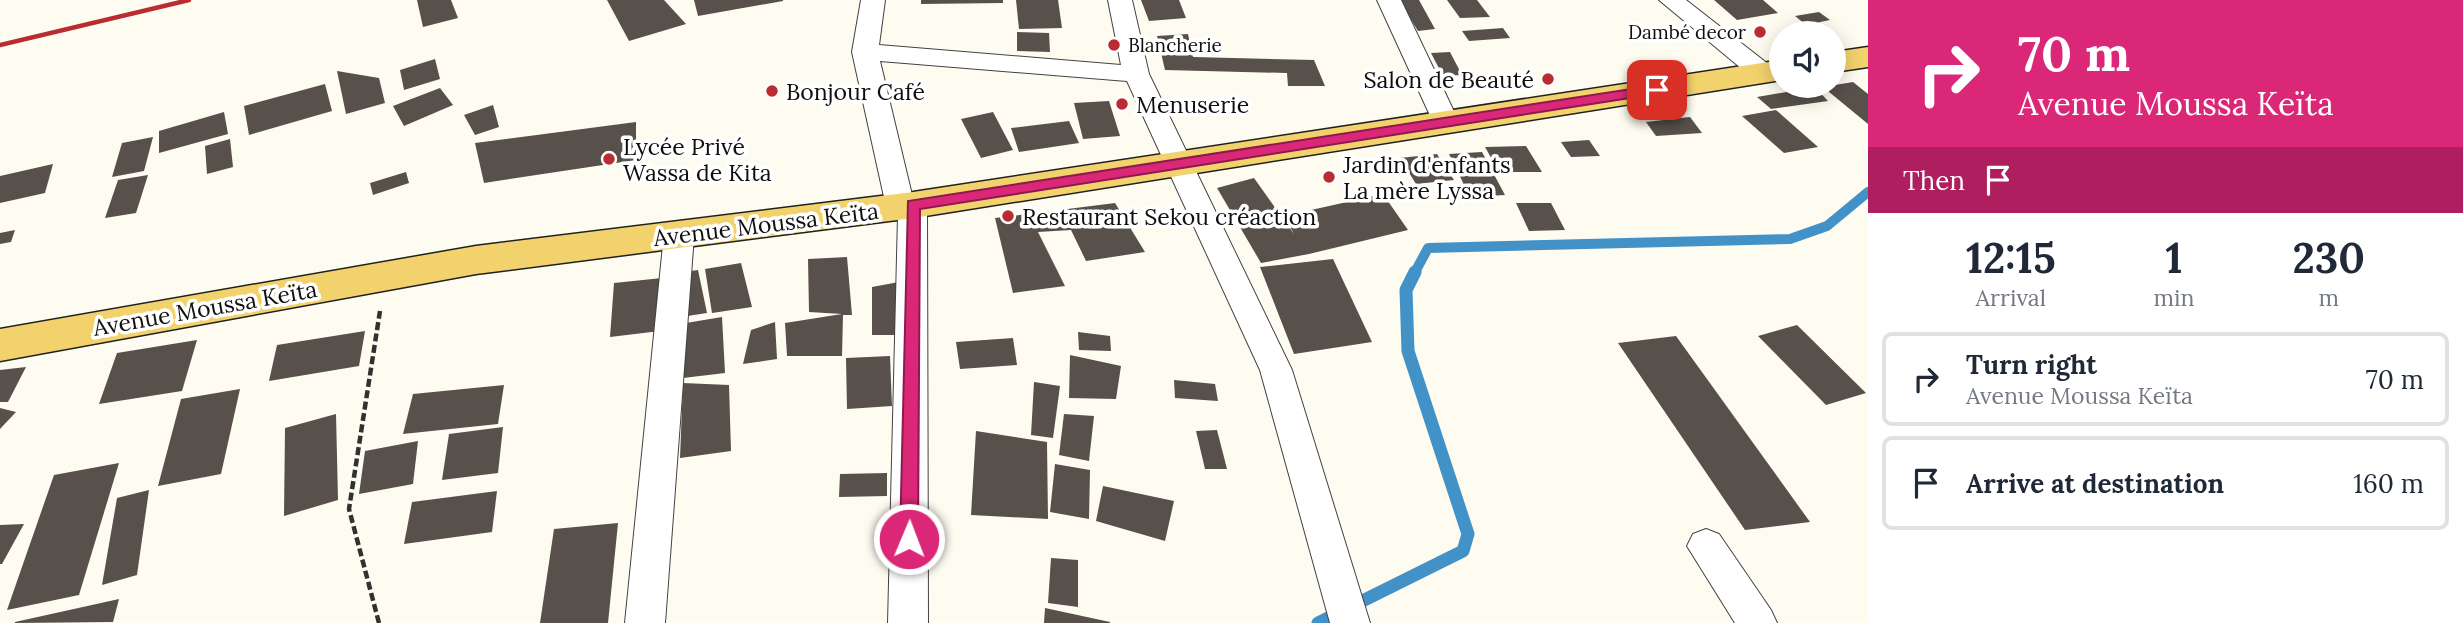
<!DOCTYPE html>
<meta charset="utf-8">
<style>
:root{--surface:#fff;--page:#f6f6f7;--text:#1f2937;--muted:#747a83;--line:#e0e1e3}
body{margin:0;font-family:Lora,serif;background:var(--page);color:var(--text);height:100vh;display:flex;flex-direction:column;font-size:26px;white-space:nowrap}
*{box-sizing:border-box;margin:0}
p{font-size:23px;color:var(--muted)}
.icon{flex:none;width:38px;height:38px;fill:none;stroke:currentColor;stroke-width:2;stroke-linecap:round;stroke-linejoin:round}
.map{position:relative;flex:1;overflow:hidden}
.details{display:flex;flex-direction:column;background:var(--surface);width:595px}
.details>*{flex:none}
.top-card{background:#db2777;color:#fff;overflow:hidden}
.tools{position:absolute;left:1769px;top:21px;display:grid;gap:14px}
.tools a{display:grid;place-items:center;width:77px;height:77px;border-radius:50%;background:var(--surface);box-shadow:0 4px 18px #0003;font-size:35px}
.pin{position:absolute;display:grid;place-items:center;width:60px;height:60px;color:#fff;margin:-30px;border-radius:14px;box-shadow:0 4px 10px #0006}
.me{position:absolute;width:77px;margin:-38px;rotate:1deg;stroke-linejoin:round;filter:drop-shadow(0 0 5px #0008)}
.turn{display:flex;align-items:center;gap:24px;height:147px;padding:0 35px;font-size:32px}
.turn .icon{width:91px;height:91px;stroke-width:2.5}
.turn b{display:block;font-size:49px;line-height:60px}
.then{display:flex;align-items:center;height:66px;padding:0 35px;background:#0003;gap:14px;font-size:26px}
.eta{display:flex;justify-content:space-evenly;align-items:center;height:119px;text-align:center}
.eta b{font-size:42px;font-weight:700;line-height:49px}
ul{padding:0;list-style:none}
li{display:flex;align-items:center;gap:21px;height:94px;margin:0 14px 10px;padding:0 21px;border:4px solid var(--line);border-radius:10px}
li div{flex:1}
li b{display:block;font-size:26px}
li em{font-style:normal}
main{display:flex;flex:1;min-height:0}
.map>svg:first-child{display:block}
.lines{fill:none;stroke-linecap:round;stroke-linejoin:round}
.stream-far1{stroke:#4292c8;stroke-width:10}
.stream{stroke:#4292c8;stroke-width:13}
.building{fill:#57504b}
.minor-casing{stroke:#424242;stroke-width:2}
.primary-casing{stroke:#202020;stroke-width:3}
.path{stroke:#313131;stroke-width:4.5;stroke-dasharray:8 3.5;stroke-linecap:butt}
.minor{fill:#fff;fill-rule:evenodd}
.primary{fill:#f2d26d;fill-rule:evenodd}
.rail{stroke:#b92c32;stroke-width:4.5}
.route{fill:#db2777;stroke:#8e194d;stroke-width:2}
.poi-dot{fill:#b92c32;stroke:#fff;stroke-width:2.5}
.labels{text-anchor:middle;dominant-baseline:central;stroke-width:7;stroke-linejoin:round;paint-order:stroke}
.far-poi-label{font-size:19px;fill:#0f0f0f;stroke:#fff;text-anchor:end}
.poi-label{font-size:23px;fill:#0f0f0f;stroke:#fff;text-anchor:start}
.street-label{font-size:23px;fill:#0f0f0f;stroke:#fff}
</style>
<main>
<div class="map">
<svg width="1868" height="623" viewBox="0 0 1868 623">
<rect width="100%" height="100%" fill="#fefcf1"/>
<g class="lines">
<polyline class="stream-far1" points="1414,274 1428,248 1790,239 1827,226 1868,192"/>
<polyline class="stream" points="1318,623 1463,551 1468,534 1408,351 1406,290 1415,272"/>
</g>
<g class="building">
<polygon points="417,0 451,0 458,18 423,27"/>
<polygon points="607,0 664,0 686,24 629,41"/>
<polygon points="694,0 783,0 783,1 698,16"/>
<polygon points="921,0 1003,0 1003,3 921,4"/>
<polygon points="1016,0 1058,0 1062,28 1019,29"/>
<polygon points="1141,0 1179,0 1186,18 1149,21"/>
<polygon points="1399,0 1419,0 1435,29 1418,31"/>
<polygon points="1447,0 1477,0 1490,17 1460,18"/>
<polygon points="1714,0 1763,0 1778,13 1737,20"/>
<polygon points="1819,12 1830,20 1806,25 1795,16"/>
<polygon points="1503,28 1510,38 1469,41 1462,31"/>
<polygon points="1017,32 1049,33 1050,52 1017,51"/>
<polygon points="1188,34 1193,57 1314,60 1325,86 1288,86 1287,73 1165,70 1157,36"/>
<polygon points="1450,52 1462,75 1443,76 1431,53"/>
<polygon points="435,59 440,79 404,90 400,70"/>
<polygon points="337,71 379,78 385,103 346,114"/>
<polygon points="1853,82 1868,94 1868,124 1823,87"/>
<polygon points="325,84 332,111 249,135 244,106"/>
<polygon points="1815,87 1828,101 1771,109 1757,97"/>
<polygon points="440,88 453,105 404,126 393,106"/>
<polygon points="1109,101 1120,136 1083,139 1074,103"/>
<polygon points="493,105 499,127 475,135 464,115"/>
<polygon points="1776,110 1818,147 1784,153 1742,116"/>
<polygon points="224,112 228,134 159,153 159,131"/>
<polygon points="993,112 1013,150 981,158 961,119"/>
<polygon points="1690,117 1702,133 1656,136 1646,122"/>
<polygon points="1069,121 1079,143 1019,152 1011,128"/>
<polygon points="636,122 636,160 484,183 475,143"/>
<polygon points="153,137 144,171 112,177 122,143"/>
<polygon points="230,139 233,167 207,174 205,146"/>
<polygon points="1589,140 1600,156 1571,157 1561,142"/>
<polygon points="1526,146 1542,172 1499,172 1485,147"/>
<polygon points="1482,152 1505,195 1470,197 1449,154"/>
<polygon points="1437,154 1454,180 1416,184 1400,158"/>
<polygon points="53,164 45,193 0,203 0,176"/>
<polygon points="406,172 409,183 373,195 370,183"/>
<polygon points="148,175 136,213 105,218 118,180"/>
<polygon points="1254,178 1294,234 1284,216 1383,194 1408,230 1309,254 1261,263 1217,188"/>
<polygon points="1115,203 1145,252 1086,261 1071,230 1038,232 1065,286 1013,293 995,218"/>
<polygon points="1516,203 1551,203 1565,230 1529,231"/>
<polygon points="15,230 11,242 0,244 0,233"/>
<polygon points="847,257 852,315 843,315 842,356 787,356 785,323 842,314 809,312 808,259"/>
<polygon points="1333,259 1372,342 1294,354 1260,267"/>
<polygon points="741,263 752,307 712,313 705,269"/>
<polygon points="698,270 707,313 681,317 683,272"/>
<polygon points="662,278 660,331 610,337 614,283"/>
<polygon points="899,282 895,335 872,335 872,287"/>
<polygon points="722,317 725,373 683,378 686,323"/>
<polygon points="775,322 777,359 743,364 751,330"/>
<polygon points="1797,325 1866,393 1826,405 1758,336"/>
<polygon points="365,331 359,366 269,381 277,345"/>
<polygon points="1078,332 1110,336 1111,351 1079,350"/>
<polygon points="1676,336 1810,522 1745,530 1618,343"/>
<polygon points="1013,338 1017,365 960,369 956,342"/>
<polygon points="197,340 182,391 99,404 117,353"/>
<polygon points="1070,355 1121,366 1116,399 1069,398"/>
<polygon points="890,356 892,406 847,409 846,358"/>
<polygon points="26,367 8,402 0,402 0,370"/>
<polygon points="1174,380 1215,384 1218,401 1175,398"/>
<polygon points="1034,382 1060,386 1053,438 1031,435"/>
<polygon points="683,383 729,385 731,451 680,458"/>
<polygon points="504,385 498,424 403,434 413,394"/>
<polygon points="240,389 221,474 158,486 181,399"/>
<polygon points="0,408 16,412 0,429"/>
<polygon points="336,414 338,500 284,516 285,428"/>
<polygon points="1064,414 1094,416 1089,461 1059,455"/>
<polygon points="503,427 498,473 442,480 449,434"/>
<polygon points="1217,430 1227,469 1205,469 1196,431"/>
<polygon points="976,431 1047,442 1048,519 971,515"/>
<polygon points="418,441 413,484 359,494 365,451"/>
<polygon points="119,463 79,595 7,610 54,475"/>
<polygon points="1055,464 1090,470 1089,519 1050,512"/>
<polygon points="887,473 887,496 839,497 840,474"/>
<polygon points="1103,486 1174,501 1165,541 1096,521"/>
<polygon points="149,490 137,575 102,585 117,498"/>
<polygon points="497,491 492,532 404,544 412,502"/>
<polygon points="618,523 608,623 540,623 554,529"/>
<polygon points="24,524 2,564 0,564 0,525"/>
<polygon points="1051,558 1078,560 1078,607 1048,603"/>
<polygon points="119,599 113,622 15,623 15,622"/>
<polygon points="1045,608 1110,622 1110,623 1044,623"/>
</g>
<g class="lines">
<defs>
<g id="minor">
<polygon points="861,0 885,0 879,45 1121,65 1108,0 1132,0 1149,74 1292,370 1370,623 1330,623 1260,370 1127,81 880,61 912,195 923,198 927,205 928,623 888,623 898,216 890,213 886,206 852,52"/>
<polygon points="1377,0 1401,0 1459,122 1456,128 1446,131 1436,128 1433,122"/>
<polygon points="1659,0 1686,0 1772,67 1776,73 1772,79 1763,81 1754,79"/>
<polygon points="679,224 689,227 694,235 665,623 625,623 664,235 669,227"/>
<polygon points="1706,529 1719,534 1771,610 1777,623 1735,623 1687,546 1693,534"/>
</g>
<g id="primary">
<polygon points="1868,47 1868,67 1834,72 1834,52"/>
<polygon points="1782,60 1782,80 913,218 476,274 0,361 0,329 476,246 913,192"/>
</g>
</defs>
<use href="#minor" class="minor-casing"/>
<use href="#primary" class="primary-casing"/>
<polyline class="path" points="379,623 349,509 380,311"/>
<use href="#minor" class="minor"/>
<use href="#primary" class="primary"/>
<polyline class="rail" points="0,45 189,0"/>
</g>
<polygon class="route" points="1657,85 1664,90 1662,93 920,209 918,539 916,545 909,548 902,545 900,539 908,201"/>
<g class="poi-dot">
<circle cx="1760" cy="32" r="7"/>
<circle cx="1114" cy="45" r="7"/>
<circle cx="1548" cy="79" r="7"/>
<circle cx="772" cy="91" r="7"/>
<circle cx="1122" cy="104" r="7"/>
<circle cx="609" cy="159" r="7"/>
<circle cx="1329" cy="177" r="7"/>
<circle cx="1008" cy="216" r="7"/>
</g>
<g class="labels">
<g class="far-poi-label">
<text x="1746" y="32">Dambé decor</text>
<text x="1128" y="45" text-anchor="start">Blancherie</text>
</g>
<g class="poi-label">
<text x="1534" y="79" text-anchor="end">Salon de Beauté</text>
<text x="786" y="91">Bonjour Café</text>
<text x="1136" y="104">Menuserie</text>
<text x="623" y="146">Lycée Privé<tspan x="623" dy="26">Wassa de Kita</tspan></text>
<text x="1343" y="164">Jardin d'enfants<tspan x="1343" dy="26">La mère Lyssa</tspan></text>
<text x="1022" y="216">Restaurant Sekou créaction</text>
</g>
<g class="street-label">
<text transform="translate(766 224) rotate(-7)">Avenue Moussa Keïta</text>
<text transform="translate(205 308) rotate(-10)">Avenue Moussa Keïta</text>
</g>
</g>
</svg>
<div class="tools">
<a><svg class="icon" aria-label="sound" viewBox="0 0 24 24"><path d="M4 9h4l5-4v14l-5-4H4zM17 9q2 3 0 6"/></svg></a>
</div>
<div class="pin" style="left:1657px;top:90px;background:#d93025"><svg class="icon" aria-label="arrive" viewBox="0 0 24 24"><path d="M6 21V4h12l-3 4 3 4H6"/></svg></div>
<svg class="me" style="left:909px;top:539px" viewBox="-20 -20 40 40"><circle r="17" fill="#db2777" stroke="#fff" stroke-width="3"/><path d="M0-11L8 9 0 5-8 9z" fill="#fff"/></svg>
</div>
<section class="details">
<div class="top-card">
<div class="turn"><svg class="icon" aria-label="right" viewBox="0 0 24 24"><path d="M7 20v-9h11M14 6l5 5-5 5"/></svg><div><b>70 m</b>Avenue Moussa Keïta</div></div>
<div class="then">Then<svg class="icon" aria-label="arrive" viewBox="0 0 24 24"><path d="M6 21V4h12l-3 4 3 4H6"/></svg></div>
</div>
<div class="eta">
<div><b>12:15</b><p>Arrival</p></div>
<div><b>1</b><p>min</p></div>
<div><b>230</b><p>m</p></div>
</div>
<ul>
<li><svg class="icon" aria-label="right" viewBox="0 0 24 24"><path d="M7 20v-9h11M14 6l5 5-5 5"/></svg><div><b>Turn right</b><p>Avenue Moussa Keïta</p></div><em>70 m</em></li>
<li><svg class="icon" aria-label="arrive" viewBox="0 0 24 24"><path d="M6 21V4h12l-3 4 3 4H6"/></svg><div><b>Arrive at destination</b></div><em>160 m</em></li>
</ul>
</section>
</main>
